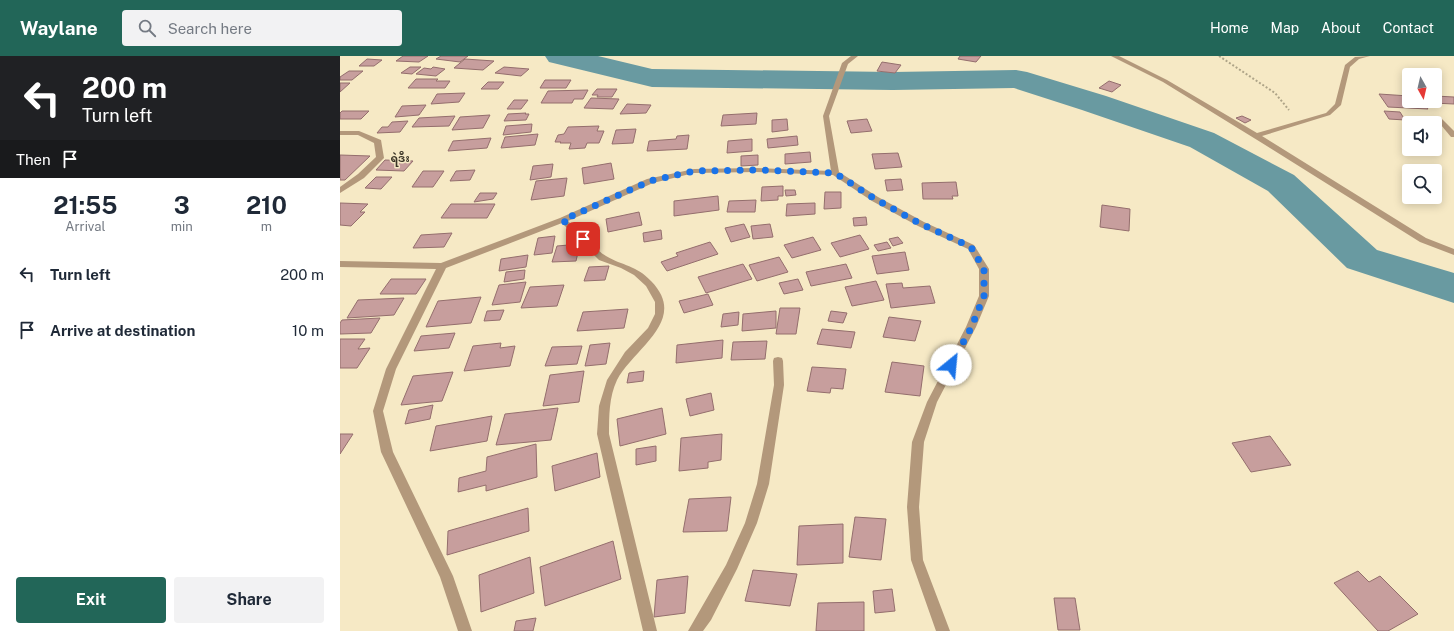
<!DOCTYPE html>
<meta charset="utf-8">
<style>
:root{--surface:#fff;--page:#f2f2f3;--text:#1f2937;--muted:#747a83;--accent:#226658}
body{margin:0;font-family:"Public Sans","Noto Sans Myanmar",sans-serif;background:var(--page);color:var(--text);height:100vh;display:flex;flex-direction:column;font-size:15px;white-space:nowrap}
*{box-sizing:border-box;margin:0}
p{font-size:13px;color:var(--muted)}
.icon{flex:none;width:22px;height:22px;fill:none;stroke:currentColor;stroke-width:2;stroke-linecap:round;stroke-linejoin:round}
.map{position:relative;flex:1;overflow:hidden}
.sheet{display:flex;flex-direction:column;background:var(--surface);width:340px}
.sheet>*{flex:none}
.hud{background:#202124;color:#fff;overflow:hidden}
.needle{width:26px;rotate:172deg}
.controls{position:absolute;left:1062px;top:12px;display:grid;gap:8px}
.controls a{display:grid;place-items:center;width:40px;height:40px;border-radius:4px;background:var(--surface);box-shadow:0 2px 10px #0003;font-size:20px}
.pin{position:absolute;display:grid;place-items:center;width:34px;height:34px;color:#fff;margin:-17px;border-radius:8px;box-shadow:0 2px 6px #0006}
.me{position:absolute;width:44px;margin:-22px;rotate:28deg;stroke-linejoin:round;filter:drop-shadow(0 0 3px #0008)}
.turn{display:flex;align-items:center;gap:14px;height:84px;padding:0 16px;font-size:18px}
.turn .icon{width:52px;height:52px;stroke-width:2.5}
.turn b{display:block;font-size:28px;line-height:34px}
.then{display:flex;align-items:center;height:38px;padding:0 16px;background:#0003;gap:8px;font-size:15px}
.eta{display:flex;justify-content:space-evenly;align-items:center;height:68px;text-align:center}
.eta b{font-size:24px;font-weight:700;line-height:28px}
.button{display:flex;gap:8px;margin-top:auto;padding:8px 16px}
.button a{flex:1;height:46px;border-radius:4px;background:var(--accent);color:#fff;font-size:16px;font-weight:700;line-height:46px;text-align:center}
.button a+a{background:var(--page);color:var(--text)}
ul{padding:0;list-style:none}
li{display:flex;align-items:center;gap:12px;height:56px;padding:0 16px}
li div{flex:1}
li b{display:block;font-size:15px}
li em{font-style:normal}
header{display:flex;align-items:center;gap:24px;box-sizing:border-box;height:56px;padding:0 20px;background:var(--accent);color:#fff}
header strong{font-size:19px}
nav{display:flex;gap:22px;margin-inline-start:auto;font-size:14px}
.search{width:280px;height:36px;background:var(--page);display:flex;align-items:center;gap:10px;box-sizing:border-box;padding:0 14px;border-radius:4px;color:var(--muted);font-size:15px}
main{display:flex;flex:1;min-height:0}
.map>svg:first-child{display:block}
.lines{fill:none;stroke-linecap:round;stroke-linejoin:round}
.river{fill:#699aa1;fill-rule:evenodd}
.building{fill:#c79e9d;stroke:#946e6d}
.path{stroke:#aea488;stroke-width:2;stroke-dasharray:2 2;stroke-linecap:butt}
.minor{fill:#b3987b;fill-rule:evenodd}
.route{stroke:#1a73e8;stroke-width:7;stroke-dasharray:0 12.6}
.labels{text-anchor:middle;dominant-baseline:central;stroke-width:3;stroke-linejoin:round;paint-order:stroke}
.far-quarter-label{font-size:11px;font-weight:bold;fill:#3a3426;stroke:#f6e9c5}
</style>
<header>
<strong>Waylane</strong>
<div class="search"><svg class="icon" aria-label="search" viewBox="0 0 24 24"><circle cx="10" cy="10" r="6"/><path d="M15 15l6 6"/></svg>Search here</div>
<nav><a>Home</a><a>Map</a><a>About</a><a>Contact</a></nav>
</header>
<main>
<section class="sheet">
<div class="hud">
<div class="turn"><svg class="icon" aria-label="left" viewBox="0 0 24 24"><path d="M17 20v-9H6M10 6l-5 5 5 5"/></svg><div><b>200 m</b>Turn left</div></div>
<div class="then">Then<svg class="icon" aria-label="arrive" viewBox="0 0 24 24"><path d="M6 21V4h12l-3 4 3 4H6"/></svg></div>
</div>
<div class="eta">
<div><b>21:55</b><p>Arrival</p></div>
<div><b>3</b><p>min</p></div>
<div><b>210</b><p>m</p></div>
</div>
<ul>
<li><svg class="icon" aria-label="left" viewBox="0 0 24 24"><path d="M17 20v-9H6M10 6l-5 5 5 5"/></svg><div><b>Turn left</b></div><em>200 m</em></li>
<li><svg class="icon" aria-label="arrive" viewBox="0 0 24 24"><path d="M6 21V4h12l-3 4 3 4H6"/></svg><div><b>Arrive at destination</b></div><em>10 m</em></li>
</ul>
<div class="button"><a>Exit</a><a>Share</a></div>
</section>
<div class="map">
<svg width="1114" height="575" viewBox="0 0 1114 575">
<rect width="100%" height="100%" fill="#f6e9c5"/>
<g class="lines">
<polygon class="river" points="205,0 258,0 312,13 553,16 676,14 687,16 766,40 874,77 954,119 1037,194 1114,217 1114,247 1007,212 928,135 850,91 742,54 674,32 553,34 312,31 209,6"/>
</g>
<g class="building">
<polygon points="63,0 88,0 79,6 56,5"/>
<polygon points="101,0 128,0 120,6 96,3"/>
<polygon points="620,0 641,0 636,6 618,3"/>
<polygon points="27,3 42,4 34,10 19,10"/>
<polygon points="125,3 154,5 143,14 114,12"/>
<polygon points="542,6 561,9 555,17 537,15"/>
<polygon points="70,11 81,11 72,18 61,17"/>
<polygon points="93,11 105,13 96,20 76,18 84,12 91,13"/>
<polygon points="164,11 189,13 181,20 155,17"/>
<polygon points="9,15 23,15 12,24 0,24 0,21"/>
<polygon points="76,23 98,23 96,25 110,25 105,32 68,32"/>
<polygon points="205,24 231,24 226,32 200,32"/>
<polygon points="769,25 781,29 772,36 759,32"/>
<polygon points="148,26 164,26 158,33 141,33"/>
<polygon points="0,27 10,27 0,36"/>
<polygon points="257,33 277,33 272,41 257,41 258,39 252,39"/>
<polygon points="248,34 243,43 234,43 232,47 201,47 208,35"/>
<polygon points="125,37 119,46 91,48 97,38"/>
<polygon points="1039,38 1069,40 1069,45 1082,45 1088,53 1048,51"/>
<polygon points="1095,40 1114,41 1114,48 1093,47 1091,45 1095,45"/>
<polygon points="251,42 279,43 273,53 244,52"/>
<polygon points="174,44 188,44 181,53 167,53"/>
<polygon points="287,48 311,49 306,57 280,58"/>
<polygon points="86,49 79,59 55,61 62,50"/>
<polygon points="2,55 29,55 21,63 0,63 0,57"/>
<polygon points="1044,55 1060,56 1065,64 1049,63"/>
<polygon points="186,57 185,58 189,58 186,64 164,65 168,58"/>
<polygon points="417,57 416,68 381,70 383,59"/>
<polygon points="150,59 143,72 112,74 120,61"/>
<polygon points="115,60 109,70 72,71 79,62"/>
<polygon points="902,60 911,64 905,67 896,62"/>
<polygon points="447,63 448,74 432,76 432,64"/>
<polygon points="527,63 532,75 511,77 507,65"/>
<polygon points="68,65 60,76 37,77 42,71 48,71 52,66"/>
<polygon points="192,68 191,76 163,79 166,70"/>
<polygon points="259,70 257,75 264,75 259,87 247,87 245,92 229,93 231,87 220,87 221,86 215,86 218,79 224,78 228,71"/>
<polygon points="296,73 293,87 272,88 276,74"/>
<polygon points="198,78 195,89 161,92 165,81"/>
<polygon points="349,79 347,93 307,95 309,85 336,83 337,80"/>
<polygon points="457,80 458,89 428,92 427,83"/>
<polygon points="151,82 147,92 108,95 113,85"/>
<polygon points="412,83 412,95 387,97 388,85"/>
<polygon points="470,96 471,106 445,108 445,98"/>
<polygon points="558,97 562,111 535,113 532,98"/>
<polygon points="0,99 30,100 5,124 0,124"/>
<polygon points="418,99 418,109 401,110 401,100"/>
<polygon points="45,104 73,105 64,115 36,114"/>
<polygon points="271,107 274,123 244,128 242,112"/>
<polygon points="213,108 211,121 190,124 193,110"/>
<polygon points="135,114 130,124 110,125 116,115"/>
<polygon points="83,115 104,115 93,131 72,131"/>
<polygon points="36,121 52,121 41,133 25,132"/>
<polygon points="227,122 224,140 191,144 196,125"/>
<polygon points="561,123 563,134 547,135 545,124"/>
<polygon points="616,126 618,140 612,140 613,143 583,143 582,127"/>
<polygon points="443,130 443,140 438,140 438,144 421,145 422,131"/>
<polygon points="445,134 455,134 456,139 446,140"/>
<polygon points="485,136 501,136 501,152 484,153"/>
<polygon points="140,137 157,137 153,143 134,146"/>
<polygon points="378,140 379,154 334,160 334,145"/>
<polygon points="416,144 415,156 387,156 389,145"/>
<polygon points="0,147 28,148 20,156 25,156 11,170 0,169"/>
<polygon points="475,147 475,158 446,160 447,148"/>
<polygon points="111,148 155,148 147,162 101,162"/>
<polygon points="762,149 790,153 789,175 760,171"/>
<polygon points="299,156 302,169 268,176 266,163"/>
<polygon points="526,161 527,169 514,170 513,162"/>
<polygon points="404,168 410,181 391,186 385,172"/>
<polygon points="430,168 433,181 413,183 411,170"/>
<polygon points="321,174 322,183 304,186 303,177"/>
<polygon points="112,177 104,191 73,192 81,179"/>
<polygon points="520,179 529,193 500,201 491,187"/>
<polygon points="215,180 212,197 194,199 198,182"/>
<polygon points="473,181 481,194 452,202 444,189"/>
<polygon points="558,181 563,187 553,190 549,183"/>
<polygon points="370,186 378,198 327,215 321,206 338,200 336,197"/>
<polygon points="547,186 551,192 538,195 534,189"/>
<polygon points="240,188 236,205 212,206 217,190"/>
<polygon points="565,196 569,214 537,218 532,200"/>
<polygon points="188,199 186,211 159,215 161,203"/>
<polygon points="439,201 448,216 417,225 409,209"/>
<polygon points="403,208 412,223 366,237 358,221"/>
<polygon points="506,208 512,222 471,230 466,216"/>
<polygon points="269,210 265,224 244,225 249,211"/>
<polygon points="185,214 184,223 164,226 166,216"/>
<polygon points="51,223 86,223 76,238 40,238"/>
<polygon points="458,223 463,234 444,238 439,227"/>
<polygon points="536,225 544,244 512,250 505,231"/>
<polygon points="186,226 180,246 152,249 159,229"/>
<polygon points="562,227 563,232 590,230 595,247 551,252 546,228"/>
<polygon points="224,229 217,250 181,252 190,231"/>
<polygon points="368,238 373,249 344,257 339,245"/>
<polygon points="141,241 131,267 86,271 98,245"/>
<polygon points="64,242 54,259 7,262 18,244"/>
<polygon points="440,252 460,252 456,278 436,278"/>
<polygon points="288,253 284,272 237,275 243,256"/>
<polygon points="164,254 160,264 144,265 147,255"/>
<polygon points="436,255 436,272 402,275 403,258"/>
<polygon points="491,255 507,257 503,267 488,265"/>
<polygon points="399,256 398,269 381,271 383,258"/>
<polygon points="549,261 581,265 575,285 543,281"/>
<polygon points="40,262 31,277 0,278 0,267 2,264"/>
<polygon points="482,273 515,276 511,292 477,288"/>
<polygon points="115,277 109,292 74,295 81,280"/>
<polygon points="0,283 25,283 18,293 30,292 17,312 0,312"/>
<polygon points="383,284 382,302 336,307 337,289"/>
<polygon points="427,285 425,303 391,304 393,286"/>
<polygon points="161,287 160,292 175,290 170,310 124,315 133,290"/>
<polygon points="270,287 266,308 245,310 250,289"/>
<polygon points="242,290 237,308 205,310 212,291"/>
<polygon points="552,306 584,310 580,340 545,336"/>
<polygon points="472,311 506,313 503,333 491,332 490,337 467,335"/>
<polygon points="244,315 239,346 203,350 210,319"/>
<polygon points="304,315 303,325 287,327 289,317"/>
<polygon points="113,316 102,345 61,349 73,320"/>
<polygon points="371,337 374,354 350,360 346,343"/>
<polygon points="93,349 90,363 65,368 69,354"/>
<polygon points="218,352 211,384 156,389 165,358"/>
<polygon points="322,352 326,378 280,390 277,363"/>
<polygon points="152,360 147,385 90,395 96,370"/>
<polygon points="0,378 13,378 0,398"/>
<polygon points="382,378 381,404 368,406 368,412 339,415 341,382"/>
<polygon points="930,380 951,409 911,416 892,387"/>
<polygon points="196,388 197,421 146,435 146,429 118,436 119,422 146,415 147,401"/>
<polygon points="316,390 316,405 296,409 296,393"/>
<polygon points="257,397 260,421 215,435 212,410"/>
<polygon points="391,441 387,475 343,476 349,443"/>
<polygon points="188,452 189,475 107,499 108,475"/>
<polygon points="515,461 546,463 541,504 509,501"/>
<polygon points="503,468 503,507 457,509 459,470"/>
<polygon points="273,485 281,523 205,550 200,511"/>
<polygon points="190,501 194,537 141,556 139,519"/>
<polygon points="413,514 457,518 450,550 405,545"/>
<polygon points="1018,515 1029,526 1040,520 1078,558 1048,575 1038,575 994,527"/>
<polygon points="348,520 345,557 314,561 317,524"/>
<polygon points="552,533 555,555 535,557 533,535"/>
<polygon points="714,542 735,542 740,574 718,574"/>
<polygon points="524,546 524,575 476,575 478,547"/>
<polygon points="196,562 193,575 174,575 176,565"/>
</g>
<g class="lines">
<polyline class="path" points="879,0 935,37 949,54"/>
<g class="minor">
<path d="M 511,0 L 518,0 L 508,8 L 489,60 L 499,116 L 538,141 L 584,166 L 634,189 L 649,213 L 649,240 L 636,271 L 597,346 L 584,386 L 579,451 L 583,504 L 610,575 L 596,575 L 571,504 L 567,451 L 572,386 L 587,346 L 626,271 L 639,240 L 639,213 L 628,193 L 578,170 L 532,145 L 493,119 L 416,116 L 354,117 L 313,127 L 228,165 C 237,173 257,195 266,200 C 283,210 296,209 311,225 C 349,264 295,291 277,324 C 269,341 269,360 269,378 L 317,575 L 303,575 L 257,378 L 259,350 L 267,324 L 285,296 L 308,272 L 315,258 L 315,246 L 306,230 L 294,219 L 281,212 L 259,204 L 222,167 L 106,212 L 56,313 L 43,355 L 53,396 L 113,520 L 132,575 L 118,575 L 100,521 L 41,396 L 33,355 L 46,313 L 96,213 L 0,211 L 0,205 L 101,207 L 220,162 L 307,123 L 354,113 L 416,112 L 491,115 L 483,60 L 502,7 Z"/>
<polygon points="771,0 779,0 827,24 917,77 986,57 995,48 1005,9 1015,1 1030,0 1019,3 1010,11 1001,49 990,59 922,80 1086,182 1114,193 1114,199 1080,186 922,87 823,26"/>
<polygon points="1098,60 1100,61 1114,75 1114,81 1111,81 1096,63 1096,61"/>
<polygon points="0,75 19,75 41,84 44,102 24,122 0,137 0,131 18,118 36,101 34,87 18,79 0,79"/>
<polygon points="438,301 442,302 443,305 444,329 429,428 417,467 397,513 371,564 363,575 348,575 386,509 405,467 417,428 434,329 433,305 434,302"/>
</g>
</g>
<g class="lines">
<polyline class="route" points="243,183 223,164 310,125 354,115 416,114 495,117 535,143 581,168 631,191 644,213 644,240 631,272 611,309"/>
</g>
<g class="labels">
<g class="far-quarter-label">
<text x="60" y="102">ရဲဒီး</text>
</g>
</g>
</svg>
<div class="controls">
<a><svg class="needle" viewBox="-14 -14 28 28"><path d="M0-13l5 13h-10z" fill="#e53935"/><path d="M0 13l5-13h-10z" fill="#747a83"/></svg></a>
<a><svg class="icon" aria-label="sound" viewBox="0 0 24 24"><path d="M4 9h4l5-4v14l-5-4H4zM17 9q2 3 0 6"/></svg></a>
<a><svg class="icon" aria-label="search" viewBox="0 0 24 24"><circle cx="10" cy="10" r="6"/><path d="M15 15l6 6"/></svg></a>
</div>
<div class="pin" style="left:243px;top:183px;background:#d93025"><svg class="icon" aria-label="arrive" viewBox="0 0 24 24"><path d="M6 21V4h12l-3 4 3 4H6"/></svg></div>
<svg class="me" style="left:611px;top:309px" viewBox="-20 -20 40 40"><circle r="19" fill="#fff"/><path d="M0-13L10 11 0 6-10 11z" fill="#1a73e8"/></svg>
</div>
</main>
